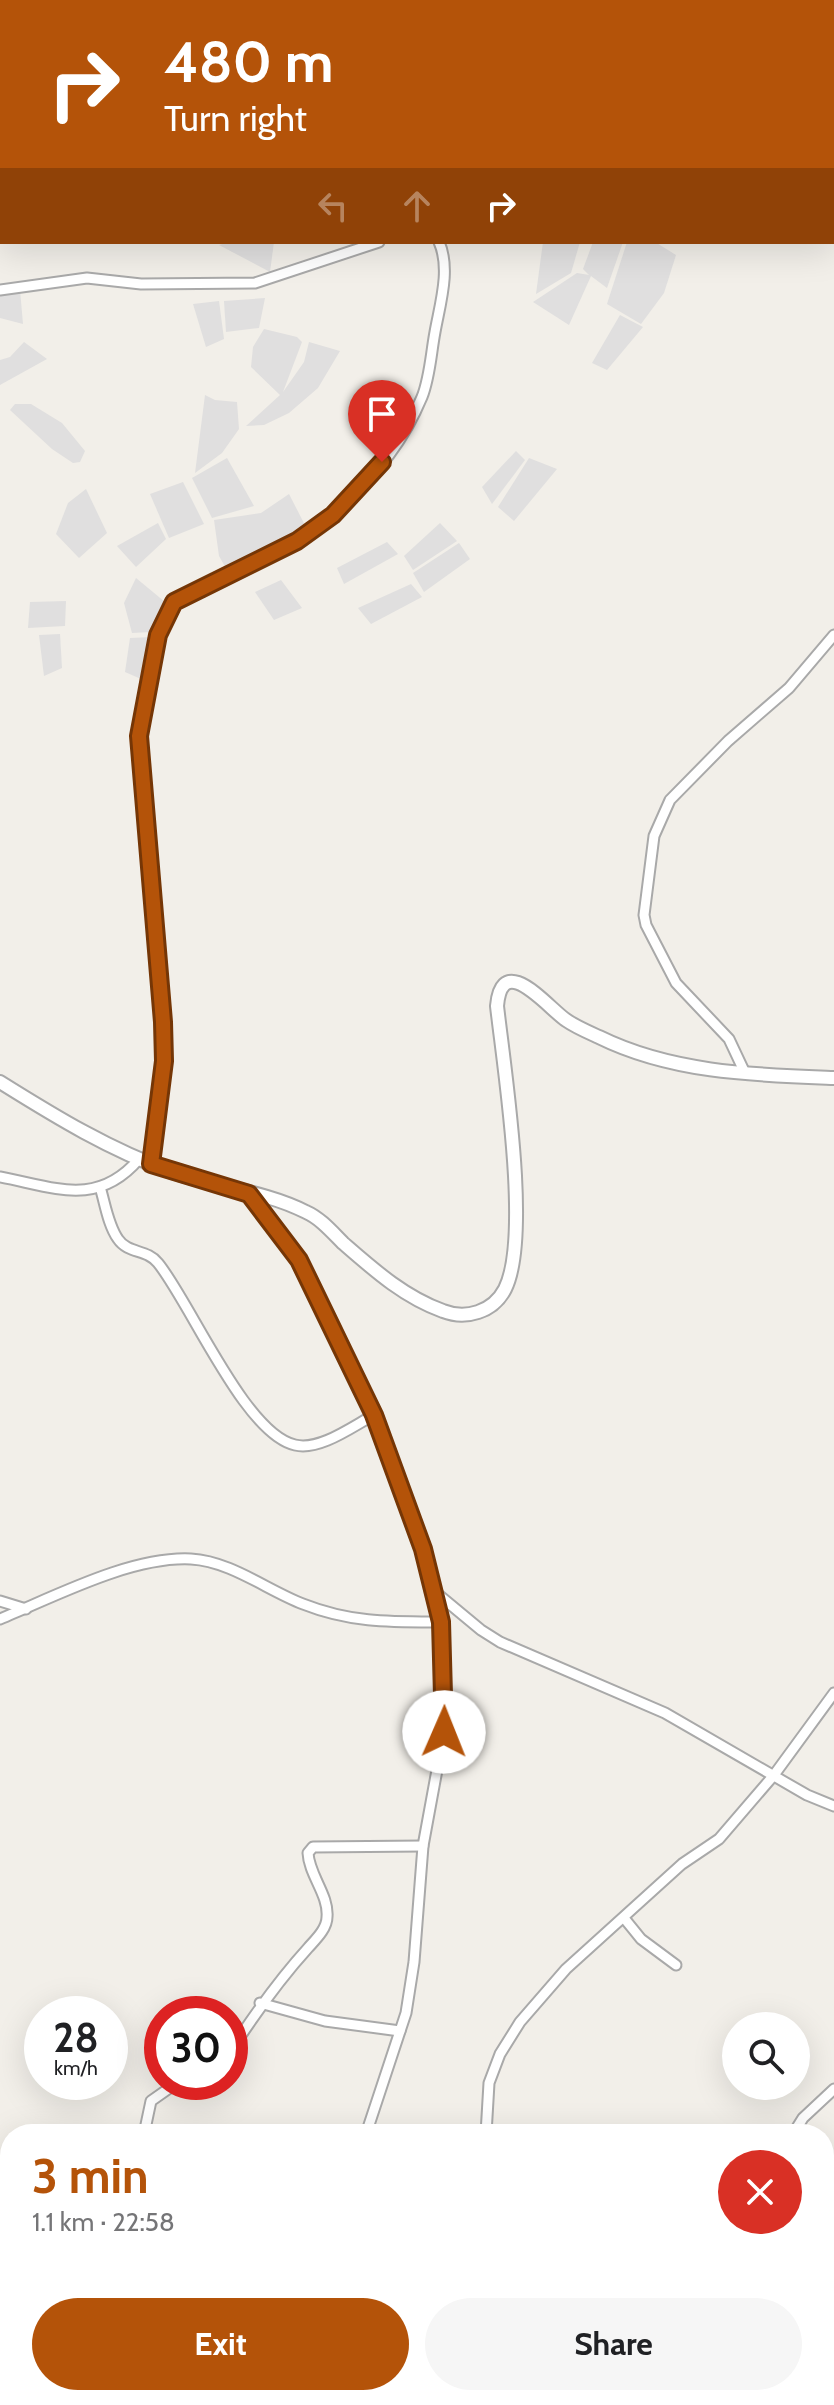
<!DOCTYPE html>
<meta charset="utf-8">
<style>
:root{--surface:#fff;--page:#f6f6f6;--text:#202124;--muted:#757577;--accent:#b45309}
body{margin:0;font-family:Cabin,sans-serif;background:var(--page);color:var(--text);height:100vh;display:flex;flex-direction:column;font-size:30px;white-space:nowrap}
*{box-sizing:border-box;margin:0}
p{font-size:26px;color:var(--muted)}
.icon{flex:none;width:44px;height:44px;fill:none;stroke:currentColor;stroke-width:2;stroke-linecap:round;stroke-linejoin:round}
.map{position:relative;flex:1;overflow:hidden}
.drawer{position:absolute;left:0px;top:2124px;width:834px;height:282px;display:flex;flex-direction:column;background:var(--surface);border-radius:32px 32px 0 0;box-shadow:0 8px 32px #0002}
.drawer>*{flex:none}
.hud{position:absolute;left:0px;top:0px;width:834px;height:244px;box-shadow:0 8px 32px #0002;background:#b45309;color:#fff;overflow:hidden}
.buttons{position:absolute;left:722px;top:2012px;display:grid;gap:16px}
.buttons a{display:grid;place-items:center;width:88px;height:88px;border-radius:50%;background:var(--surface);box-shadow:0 8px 32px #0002;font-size:40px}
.speed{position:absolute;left:24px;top:1996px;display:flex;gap:16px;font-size:40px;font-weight:700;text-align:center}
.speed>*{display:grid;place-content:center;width:104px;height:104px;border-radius:50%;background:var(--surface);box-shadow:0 8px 32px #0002;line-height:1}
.speed small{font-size:20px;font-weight:400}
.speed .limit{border:12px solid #d22;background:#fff;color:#111}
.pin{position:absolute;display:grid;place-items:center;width:68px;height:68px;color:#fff;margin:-82px -34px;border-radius:50% 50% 50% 0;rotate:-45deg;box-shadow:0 0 8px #0007}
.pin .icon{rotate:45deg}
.me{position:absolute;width:88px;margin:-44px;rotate:1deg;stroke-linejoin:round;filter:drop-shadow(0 0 6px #0008)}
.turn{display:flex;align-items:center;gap:28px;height:168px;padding:0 32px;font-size:36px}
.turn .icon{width:104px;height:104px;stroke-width:2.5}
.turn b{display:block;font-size:56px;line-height:68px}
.lanes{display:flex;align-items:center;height:76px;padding:0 32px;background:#0003;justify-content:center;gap:40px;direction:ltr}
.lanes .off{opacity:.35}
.round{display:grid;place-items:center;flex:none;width:84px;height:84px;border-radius:42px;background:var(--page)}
.head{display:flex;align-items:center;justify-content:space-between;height:136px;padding:0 32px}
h1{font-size:48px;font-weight:800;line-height:60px;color:var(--accent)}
.action{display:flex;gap:16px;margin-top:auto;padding:16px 32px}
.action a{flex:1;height:92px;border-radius:48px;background:var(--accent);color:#fff;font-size:32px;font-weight:800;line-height:92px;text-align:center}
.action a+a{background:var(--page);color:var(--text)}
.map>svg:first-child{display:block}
.residential{fill:#e0dfdf}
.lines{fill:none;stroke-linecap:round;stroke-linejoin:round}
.minor-casing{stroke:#a9a9a9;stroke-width:13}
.tertiary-casing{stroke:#a9a9a9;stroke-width:16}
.minor{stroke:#fff;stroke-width:9}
.tertiary{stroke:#fff;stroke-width:12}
.route-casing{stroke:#753606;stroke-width:20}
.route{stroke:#b45309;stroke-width:14}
</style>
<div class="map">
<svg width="834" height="2405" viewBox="0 0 834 2405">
<rect width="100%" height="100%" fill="#f2efe9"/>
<g class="residential">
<polygon points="229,242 274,242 270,272 219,245"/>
<polygon points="543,242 580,242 571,273 536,294"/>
<polygon points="593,242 623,242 607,288 591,276 569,325 533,302 577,273 589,275 583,269"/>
<polygon points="627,242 655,242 676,255 664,293 641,324 607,304"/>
<polygon points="20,290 23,324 0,318 0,293"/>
<polygon points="265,298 259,328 226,332 224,301"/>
<polygon points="219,301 224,339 206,347 193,304"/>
<polygon points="620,315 643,327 607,370 592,363"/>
<polygon points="264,329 297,337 302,342 283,392 304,362 309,342 340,351 318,388 289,413 264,425 246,426 280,395 251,367 253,347"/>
<polygon points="24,342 47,359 0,385 0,360 10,357"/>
<polygon points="205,395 215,400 237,402 239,429 222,453 195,473"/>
<polygon points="15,404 31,404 62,423 85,451 80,462 73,463 52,449 10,410"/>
<polygon points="516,451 525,460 492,504 482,487"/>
<polygon points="227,458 254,506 212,518 192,478"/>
<polygon points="529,458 557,469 514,521 498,507"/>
<polygon points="183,482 204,524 169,538 150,494"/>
<polygon points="86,489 107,533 79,558 56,534 68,503"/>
<polygon points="289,494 307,529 227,570 219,556 214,520 261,513"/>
<polygon points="158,523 166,539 136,567 117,546"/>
<polygon points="440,523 457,541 413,570 404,556"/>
<polygon points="387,542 398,554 344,584 337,568"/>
<polygon points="459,543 470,559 424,592 413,573"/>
<polygon points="136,578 165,602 151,632 132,633 124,603"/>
<polygon points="281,580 302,608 274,620 255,592"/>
<polygon points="411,584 422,597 371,624 358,608"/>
<polygon points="66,601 65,626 28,628 30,602"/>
<polygon points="60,634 62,668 44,676 39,635"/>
<polygon points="152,637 141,679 125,672 130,638"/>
</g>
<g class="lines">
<defs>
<g id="minor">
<polyline points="671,0 672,2"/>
<polyline points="0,290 87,278 141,284 255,283 379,242"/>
<polyline points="745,1073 729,1039 676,983 646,925 644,915 654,836 670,800 728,741 789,688 834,635"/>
<path d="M 151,1164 L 164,1061 L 163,1022 L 139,736 L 158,635 L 174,602 C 275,554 376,508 422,397 C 430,377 431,353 435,332 C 440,304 451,269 439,242"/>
<path d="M 0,1177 C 54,1187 97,1208 139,1159"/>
<path d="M 100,1187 C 105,1203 108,1225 118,1239 C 128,1254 147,1249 158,1263 C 190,1302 245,1434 295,1445 C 320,1451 353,1426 374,1415"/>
<polyline points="249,1194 299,1260 374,1415 423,1549 441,1622 444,1732 423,1846 414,1962 406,2013 366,2134"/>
<polyline points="434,1591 481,1630 500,1642 665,1713 807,1795 834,1806"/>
<polyline points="0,1601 26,1609"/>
<path d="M 0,1619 C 54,1597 131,1556 191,1559 C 230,1561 267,1590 303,1604 C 351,1623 391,1622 441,1622"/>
<polyline points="624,1918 641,1939 676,1965"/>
<polyline points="260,2003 325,2021 400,2031"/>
<path d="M 230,2052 C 254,2015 278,1981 308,1948 C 315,1940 327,1929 327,1917 C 329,1895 309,1875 308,1853 L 313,1847 L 423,1846"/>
<polyline points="144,2134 151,2101 178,2082"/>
<polyline points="486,2134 489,2083 500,2054 520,2022 566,1969 682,1864 719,1839 774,1775 834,1693"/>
<polyline points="793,2134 803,2118 834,2089"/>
<polyline points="0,2326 10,2308"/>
<polyline points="486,2396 488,2405"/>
</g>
<path id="tertiary" d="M 0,1082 C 56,1117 110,1150 172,1172 C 215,1187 265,1191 306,1212 C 320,1218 332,1232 343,1243 C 374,1270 404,1297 443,1311 C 466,1320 493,1312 505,1289 C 531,1237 504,1068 497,1006 C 502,949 549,1009 566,1020 C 576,1027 588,1032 599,1037 C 672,1073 755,1075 834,1078"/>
</defs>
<use href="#minor" class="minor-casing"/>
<use href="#tertiary" class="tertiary-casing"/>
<use href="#minor" class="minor"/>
<use href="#tertiary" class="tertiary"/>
</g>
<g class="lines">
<defs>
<polyline id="route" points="382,462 333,515 297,541 174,602 158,635 139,736 163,1022 164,1061 151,1164 249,1194 299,1260 374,1415 423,1549 441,1622 444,1732"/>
</defs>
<use href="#route" class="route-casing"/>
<use href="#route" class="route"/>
</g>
</svg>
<div class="buttons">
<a><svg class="icon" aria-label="search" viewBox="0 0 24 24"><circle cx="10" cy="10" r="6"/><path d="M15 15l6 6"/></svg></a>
</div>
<div class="speed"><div>28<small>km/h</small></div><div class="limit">30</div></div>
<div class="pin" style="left:382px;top:462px;background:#d93025"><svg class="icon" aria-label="arrive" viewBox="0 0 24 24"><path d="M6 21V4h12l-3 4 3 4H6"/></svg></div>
<svg class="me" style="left:444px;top:1732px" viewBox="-20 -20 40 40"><circle r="19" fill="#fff"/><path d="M0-13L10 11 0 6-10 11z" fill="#b45309"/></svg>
<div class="hud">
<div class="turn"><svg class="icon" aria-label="right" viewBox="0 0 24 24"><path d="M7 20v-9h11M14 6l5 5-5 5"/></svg><div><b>480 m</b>Turn right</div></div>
<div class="lanes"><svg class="icon off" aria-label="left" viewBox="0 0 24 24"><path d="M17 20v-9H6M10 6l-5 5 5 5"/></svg><svg class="icon off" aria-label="ahead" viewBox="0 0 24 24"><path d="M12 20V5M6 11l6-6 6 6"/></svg><svg class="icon" aria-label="right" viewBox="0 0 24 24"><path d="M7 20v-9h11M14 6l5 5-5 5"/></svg></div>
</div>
<section class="drawer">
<div class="head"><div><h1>3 min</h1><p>1.1 km · 22:58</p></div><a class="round" style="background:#d93025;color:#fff"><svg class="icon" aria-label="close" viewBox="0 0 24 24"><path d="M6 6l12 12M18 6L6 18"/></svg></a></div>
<div class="action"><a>Exit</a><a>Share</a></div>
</section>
</div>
